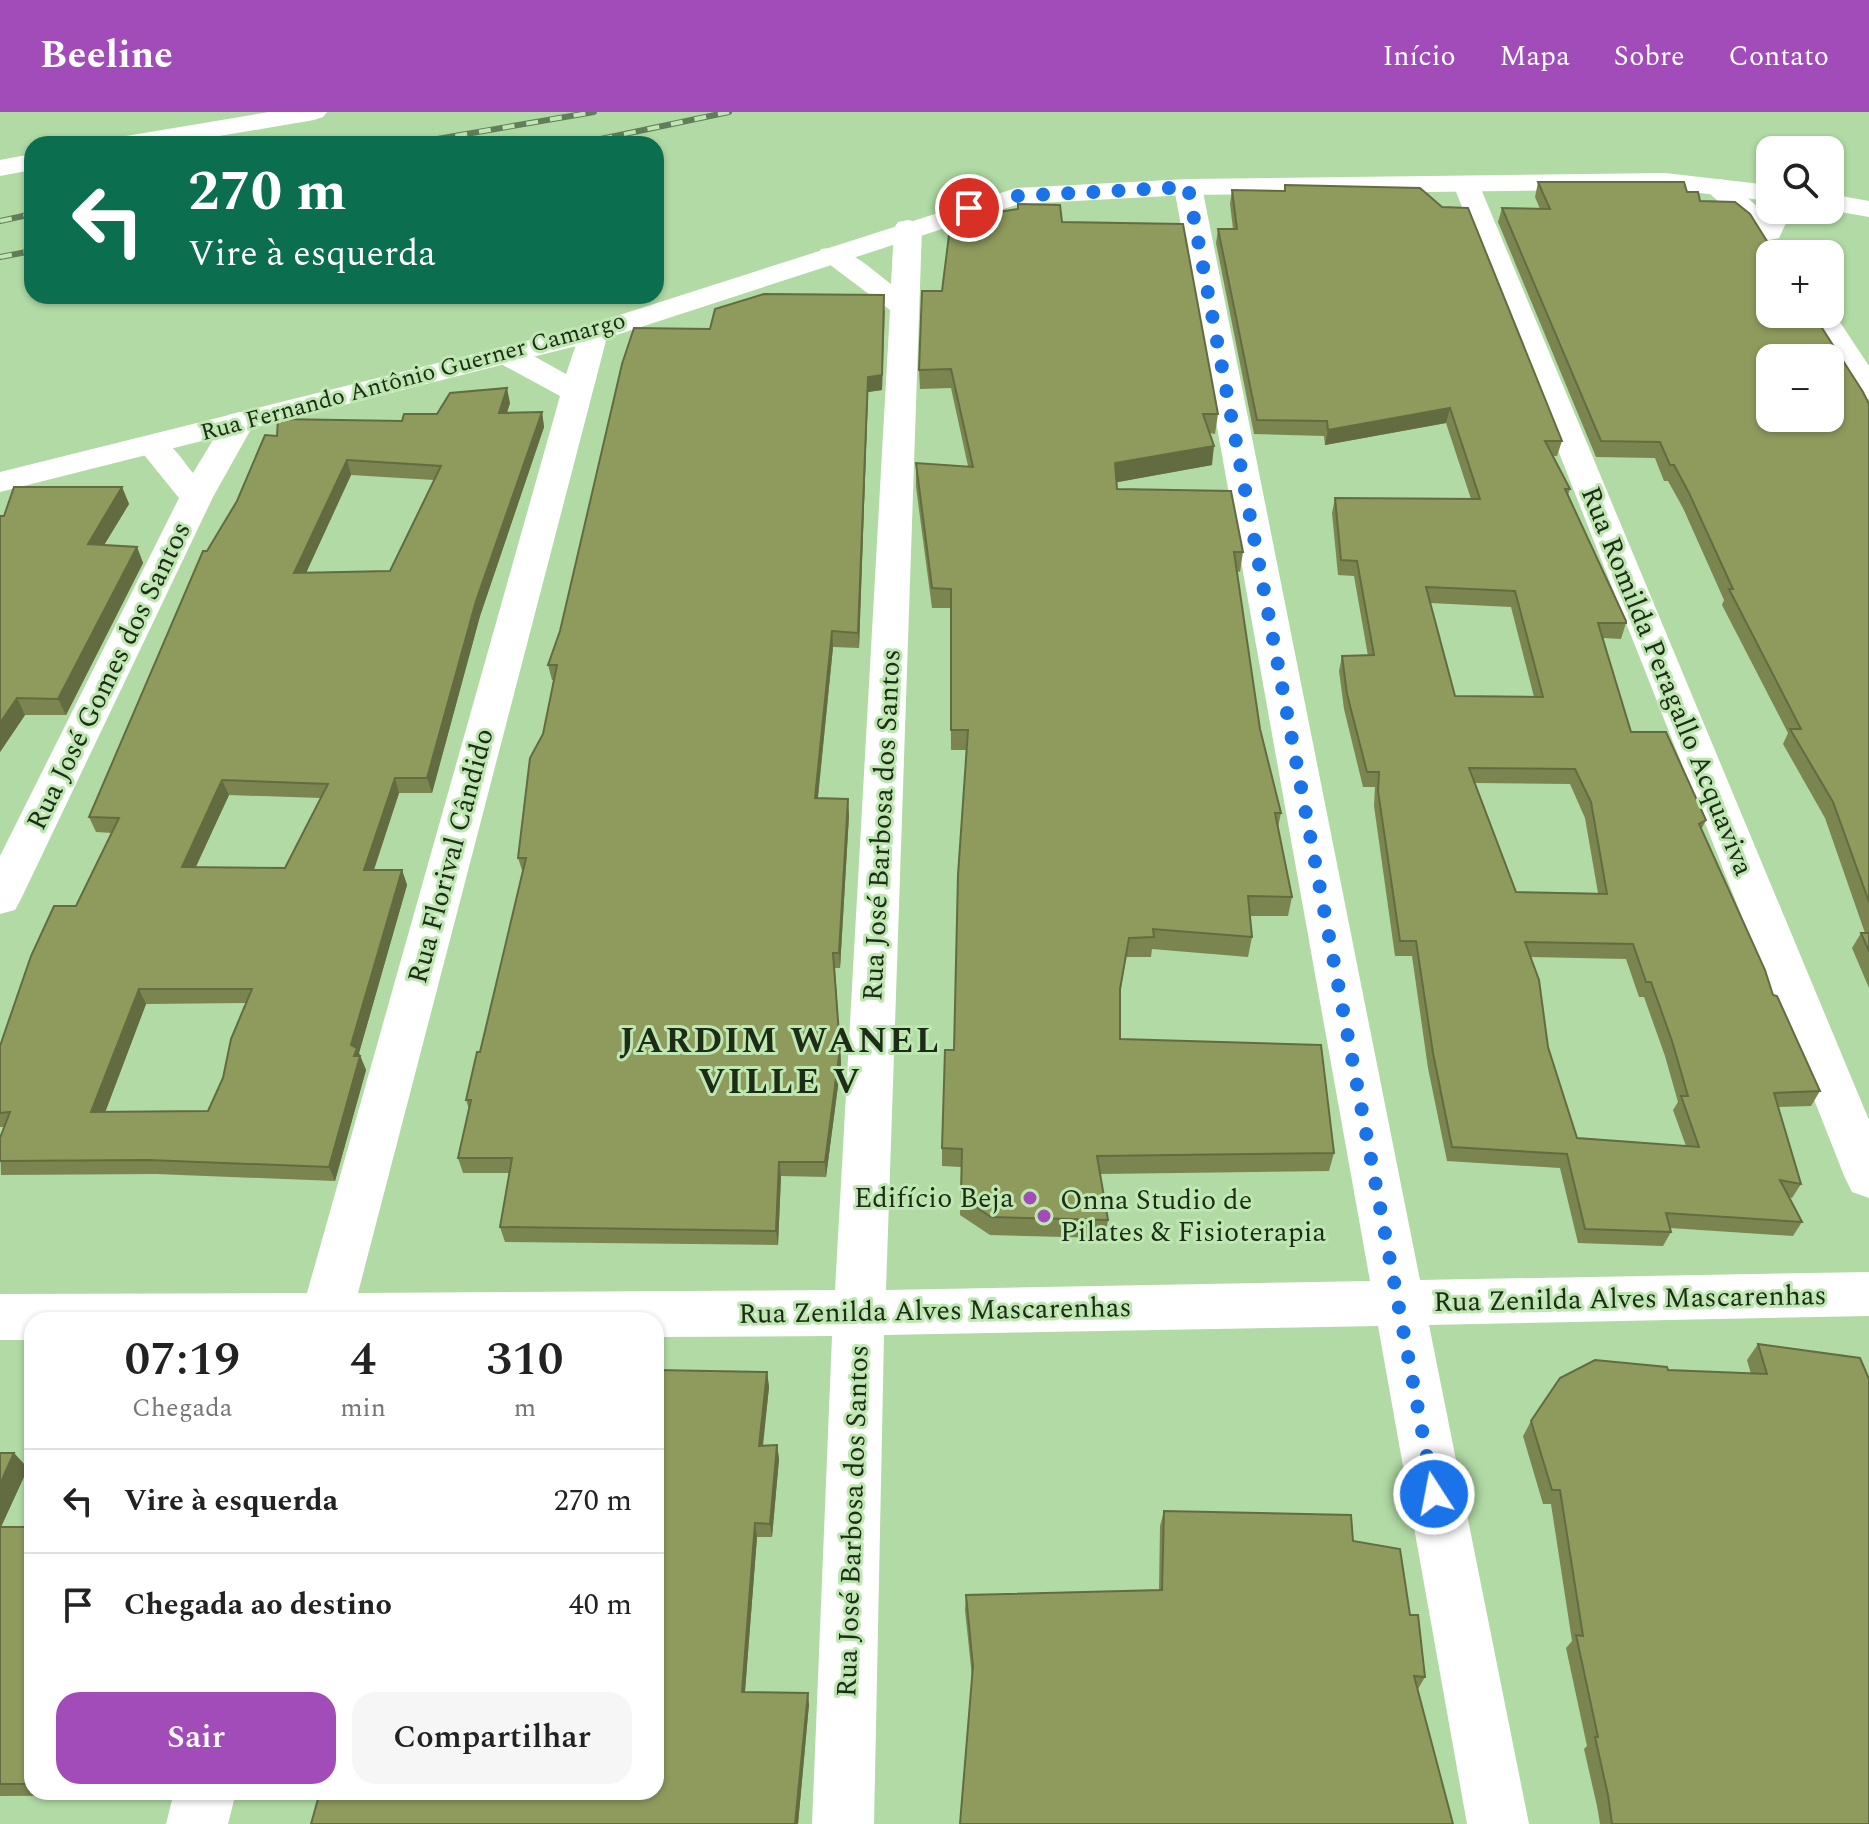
<!DOCTYPE html>
<html lang="pt">
<meta charset="utf-8">
<style>
:root{--surface:#fff;--page:#f6f6f6;--text:#222;--muted:#767676;--line:#e0e0e0;--accent:#a14cb9}
body{margin:0;font-family:Spectral,serif;background:var(--page);color:var(--text);height:100vh;display:flex;flex-direction:column;font-size:30px;white-space:nowrap}
*{box-sizing:border-box;margin:0}
p{font-size:26px;color:var(--muted)}
.icon{flex:none;width:44px;height:44px;fill:none;stroke:currentColor;stroke-width:2;stroke-linecap:round;stroke-linejoin:round}
.map{position:relative;flex:1;overflow:hidden}
.panel{position:absolute;left:24px;top:1200px;width:640px;height:488px;display:flex;flex-direction:column;background:var(--surface);border-radius:24px;box-shadow:0 2px 6px #0004}
.panel>*{flex:none}
.hud{position:absolute;left:24px;top:24px;width:640px;height:168px;border-radius:24px;box-shadow:0 2px 6px #0004;background:#0b6e4f;color:#fff;overflow:hidden}
.tools{position:absolute;left:1756px;top:24px;display:grid;gap:16px}
.tools a{display:grid;place-items:center;width:88px;height:88px;border-radius:16px;background:var(--surface);box-shadow:0 2px 6px #0004;font-size:40px}
.pin{position:absolute;display:grid;place-items:center;width:68px;height:68px;color:#fff;margin:-34px;border:4px solid #fff;border-radius:50%;box-shadow:0 2px 8px #0007}
.me{position:absolute;width:88px;margin:-44px;rotate:349deg;stroke-linejoin:round;filter:drop-shadow(0 0 6px #0008)}
.turn{display:flex;align-items:center;gap:28px;height:168px;padding:0 32px;font-size:36px}
.turn .icon{width:104px;height:104px;stroke-width:2.5}
.turn b{display:block;font-size:56px;line-height:68px}
.eta{display:flex;justify-content:space-evenly;align-items:center;height:136px;text-align:center}
.eta b{font-size:48px;font-weight:600;line-height:56px}
.primary-button{display:flex;gap:16px;margin-top:auto;padding:16px 32px}
.primary-button a{flex:1;height:92px;border-radius:24px;background:var(--accent);color:#fff;font-size:32px;font-weight:600;line-height:92px;text-align:center}
.primary-button a+a{background:var(--page);color:var(--text)}
ul{padding:0;list-style:none}
li{display:flex;align-items:center;gap:24px;height:104px;padding:0 32px;border-top:2px solid var(--line)}
li div{flex:1}
li b{display:block;font-size:30px}
li em{font-style:normal}
header{display:flex;align-items:center;gap:48px;box-sizing:border-box;height:112px;padding:0 40px;background:var(--accent);color:#fff}
header strong{font-size:38px}
nav{display:flex;gap:44px;margin-inline-start:auto;font-size:28px}
.map>svg:first-child{display:block}
.lines{fill:none;stroke-linecap:round;stroke-linejoin:round}
.minor{fill:#fff;fill-rule:evenodd}
.tertiary{fill:#fff;fill-rule:evenodd}
.rail-casing{stroke:#617d59;stroke-width:6}
.rail{stroke:#bee7b1;stroke-width:4;stroke-dasharray:12;stroke-linecap:butt}
.wall{fill:#7a8550;fill-rule:evenodd}
.shaded-wall{fill:#636c41}
.building{fill:#8e9b5d;stroke:#636c41;stroke-width:2;fill-rule:evenodd}
.route{stroke:#1a73e8;stroke-width:14;stroke-dasharray:0 25.2}
.poi-dot{fill:#a14cb9;stroke:#bee7b1;stroke-width:3}
.labels{text-anchor:middle;dominant-baseline:central;stroke-width:6;stroke-linejoin:round;paint-order:stroke}
.far-street-label{font-size:24px;fill:#1c2c17;stroke:#bee7b1}
.street-label{font-size:28px;fill:#1c2c17;stroke:#bee7b1}
.poi-label{font-size:28px;fill:#1c2c17;stroke:#bee7b1;text-anchor:end}
.district-label{font-size:36px;font-weight:bold;letter-spacing:2px;fill:#1c2c17;stroke:#bee7b1}
</style>
<header>
<strong>Beeline</strong>
<nav><a>Início</a><a>Mapa</a><a>Sobre</a><a>Contato</a></nav>
</header>
<div class="map">
<svg width="1869" height="1712" viewBox="0 0 1869 1712">
<rect width="100%" height="100%" fill="#b1daa4"/>
<g class="lines">
<g class="minor">
<polygon points="269,0 327,0 323,5 314,8 172,32 113,32 117,26 126,24"/>
<polygon points="32,42 32,58 0,64 0,48"/>
<polygon points="1466,64 1476,66 1479,72 1869,1008 1869,1086 1852,1080 1845,1066 1453,72 1456,66"/>
<path d="M 1188,67 L 1198,69 L 1202,75 L 1420,1168 L 1869,1160 L 1869,1204 L 1429,1213 L 1529,1712 L 1467,1712 L 1378,1214 L 884,1223 L 874,1712 L 812,1712 L 832,1224 L 656,1225 L 656,1208 L 32,1208 L 32,1228 L 0,1228 L 0,1182 L 307,1181 L 560,284 L 499,251 L 495,244 L 499,237 L 510,235 L 521,237 L 566,262 L 582,215 L 593,212 L 604,215 L 608,221 L 358,1181 L 835,1178 L 890,198 L 817,143 L 821,137 C 846,131 872,158 891,172 L 894,116 L 898,110 L 908,108 L 918,110 L 922,116 L 886,1178 L 1370,1169 L 1174,75 L 1178,69 Z"/>
<polygon points="1719,67 1729,69 1763,100 1770,92 1770,98 1792,98 1779,126 1769,128 1759,126 1709,81 1705,75 1709,69"/>
<polygon points="1830,195 1869,254 1869,287 1858,285 1806,202 1830,202"/>
<path d="M 239,300 L 250,303 L 255,310 L 213,385 L 21,787 L 15,798 L 0,802 L 0,744 L 179,386 L 136,333 L 140,326 C 167,320 178,343 193,361 L 228,303 Z"/>
<polygon points="174,1680 236,1680 228,1712 166,1712"/>
</g>
<g class="tertiary">
<polygon points="1665,61 1770,73 1770,89 1665,77 1188,83 1019,92 604,227 0,380 0,360 582,215 1016,76 1188,67"/>
<polygon points="1830,82 1869,89 1869,105 1829,98"/>
</g>
<defs>
<g id="rail">
<polyline points="408,32 594,0"/>
<polyline points="577,32 729,0"/>
<polyline points="0,109 32,102"/>
<polyline points="0,145 32,139"/>
</g>
</defs>
<use href="#rail" class="rail-casing"/>
<use href="#rail" class="rail"/>
</g>
<g class="wall">
<polygon points="1538,70 1687,80 1700,89 1869,292 1869,876 1852,836 1861,821 1865,821 1825,706 1783,632 1788,621 1722,493 1724,488 1683,396 1668,369 1664,369 1655,346 1596,345 1498,110 1502,96 1540,97 1535,85"/>
<path d="M 1285,73 L 1562,329 L 1557,344 L 1553,344 L 1570,377 L 1568,383 L 1626,511 L 1621,527 L 1603,526 L 1631,620 L 1706,708 L 1701,718 L 1773,883 L 1820,979 L 1811,994 L 1778,995 L 1801,1072 L 1792,1086 L 1789,1085 L 1802,1110 L 1793,1124 L 1670,1116 L 1671,1120 L 1663,1134 L 1578,1131 L 1560,1056 L 1447,1049 L 1428,956 L 1412,844 L 1395,844 L 1374,694 L 1375,675 L 1363,675 L 1344,597 L 1339,559 L 1342,544 L 1368,544 L 1354,464 L 1338,463 L 1332,401 L 1335,386 L 1471,387 L 1446,311 L 1325,333 L 1324,324 L 1254,322 L 1216,131 L 1218,117 L 1233,117 L 1230,92 L 1232,78 L 1284,79 ZM 1430,491 L 1511,495 L 1534,585 L 1455,584 ZM 1475,671 L 1570,672 L 1585,706 L 1598,781 L 1516,780 ZM 1531,845 L 1626,847 L 1639,885 L 1644,885 L 1665,944 L 1678,990 L 1673,998 L 1686,1034 L 1577,1026 L 1548,935 Z"/>
<polygon points="1062,110 1218,302 1215,322 1210,321 1212,353 1117,370 1117,377 1243,440 1240,460 1237,459 1260,617 1281,701 1278,715 1292,785 1288,804 1250,804 1252,825 1248,845 1152,837 1151,845 1126,845 1120,882 1120,927 1334,1041 1329,1059 1100,1062 1108,1108 1105,1126 990,1123 960,1103 961,1055 942,1054 942,1036 954,938 966,638 951,638 950,496 932,496 916,375 916,356 968,354 951,276 920,277 919,258 942,179"/>
<polygon points="885,198 882,278 868,280 859,536 833,535 818,686 849,703 840,856 835,856 841,951 826,1065 781,1064 778,1133 505,1130 500,1115 509,1061 463,1061 458,1046 469,997 466,988 480,940 523,761 518,746 554,568 552,568 548,553 710,217"/>
<path d="M 510,291 L 507,301 L 542,300 L 544,315 L 480,504 L 432,681 L 399,681 L 374,758 L 402,758 L 407,773 L 359,941 L 366,958 L 335,1069 L 156,1062 L 1,1063 L 0,1026 L 4,1015 L 0,1015 L 0,934 L 76,794 L 112,721 L 96,720 L 89,705 L 207,439 L 277,324 L 402,309 ZM 351,363 L 434,368 L 390,459 L 306,461 ZM 229,683 L 321,686 L 285,756 L 195,755 ZM 246,891 L 223,966 L 208,999 L 105,1000 L 146,892 Z"/>
<polygon points="122,375 129,392 104,433 137,435 143,451 66,603 25,603 0,640 0,404"/>
<polygon points="1758,1232 1860,1246 1869,1712 1600,1712 1597,1694 1584,1637 1587,1634 1566,1536 1572,1529 1551,1392 1543,1392 1523,1324 1531,1309 1668,1258 1751,1262 1747,1248"/>
<polygon points="767,1260 769,1275 763,1334 777,1333 779,1347 772,1425 757,1425 745,1580 809,1592 798,1712 311,1712"/>
<polygon points="0,1341 28,1356 1,1415 32,1415 32,1680 162,1680 161,1683 0,1684"/>
<polygon points="1164,1399 1353,1429 1410,1503 1425,1565 1418,1577 972,1565 965,1498 966,1483 1159,1478 1160,1414"/>
</g>
<g class="shaded-wall">
<polygon points="884,183 882,278 868,280 859,536 858,521 868,265"/>
<polygon points="507,276 510,291 502,315 499,301"/>
<polygon points="1450,296 1446,311 1325,333 1328,318"/>
<polygon points="542,300 544,315 480,504 432,681 427,666 476,489"/>
<polygon points="1214,334 1212,353 1113,371 1115,351"/>
<polygon points="347,348 351,363 299,476 294,461"/>
<polygon points="122,375 129,392 95,448 88,432"/>
<polygon points="137,435 143,451 66,603 58,587"/>
<polygon points="832,519 833,535 816,702 815,686"/>
<polygon points="17,586 25,603 0,640 0,611"/>
<polygon points="395,666 399,681 369,772 364,758"/>
<polygon points="222,668 229,683 189,770 182,755"/>
<polygon points="848,687 849,703 840,856 839,841"/>
<polygon points="402,758 407,773 359,941 366,958 335,1069 329,1055 351,933"/>
<polygon points="139,877 146,892 100,1014 91,1000"/>
<polygon points="840,936 841,951 826,1065 825,1050"/>
<polygon points="779,1050 781,1064 778,1133 776,1119"/>
<polygon points="767,1260 769,1275 761,1348 759,1334"/>
<polygon points="777,1333 779,1347 772,1425 770,1412"/>
<polygon points="14,1341 28,1356 0,1417 0,1372"/>
<polygon points="755,1411 757,1425 744,1591 742,1580"/>
<polygon points="808,1581 809,1592 798,1712 795,1712"/>
</g>
<g class="building">
<path d="M 1538,70 L 1684,70 L 1687,80 L 1698,80 L 1700,89 L 1735,90 L 1750,102 L 1775,142 L 1770,142 L 1770,202 L 1813,202 L 1863,280 L 1869,292 L 1869,790 L 1833,690 L 1790,617 L 1801,617 L 1729,477 L 1733,477 L 1689,381 L 1674,353 L 1670,353 L 1660,330 L 1601,329 L 1502,96 L 1550,97 ZM 1770,246 L 1830,246 L 1830,306 L 1770,306 Z"/>
<path d="M 1285,73 L 1420,76 L 1442,95 L 1468,96 L 1562,329 L 1545,329 L 1570,377 L 1565,377 L 1626,509 L 1626,511 L 1598,511 L 1631,620 L 1666,620 L 1706,708 L 1699,712 L 1765,858 L 1773,883 L 1777,884 L 1820,979 L 1774,981 L 1801,1072 L 1780,1068 L 1802,1110 L 1666,1101 L 1671,1120 L 1585,1117 L 1567,1042 L 1452,1035 L 1433,941 L 1416,829 L 1400,829 L 1378,679 L 1379,660 L 1367,660 L 1347,582 L 1342,544 L 1374,543 L 1357,449 L 1341,448 L 1335,386 L 1480,387 L 1450,296 L 1328,318 L 1327,309 L 1257,308 L 1218,117 L 1237,117 L 1232,78 L 1285,79 ZM 1426,475 L 1515,479 L 1543,585 L 1455,584 ZM 1469,656 L 1575,657 L 1591,690 L 1607,782 L 1516,780 ZM 1525,830 L 1633,832 L 1646,870 L 1651,870 L 1672,929 L 1688,984 L 1681,984 L 1699,1035 L 1577,1026 L 1548,935 L 1539,868 Z"/>
<polygon points="1018,92 1060,93 1062,110 1183,112 1218,302 1203,302 1214,334 1115,351 1117,377 1231,379 1243,440 1234,440 1260,617 1281,701 1275,701 1292,785 1248,784 1252,825 1153,817 1154,825 1129,826 1120,877 1120,927 1321,933 1334,1041 1097,1044 1108,1108 991,1105 961,1085 962,1037 942,1036 945,938 954,938 958,763 968,618 951,618 951,477 932,476 916,351 973,355 951,257 919,258 922,179 942,179 951,107 1018,97"/>
<polygon points="764,182 884,183 882,263 868,265 858,521 832,519 815,686 848,687 839,841 833,841 840,936 825,1050 779,1050 776,1119 500,1115 512,1046 458,1046 471,988 466,988 477,940 480,940 526,746 518,746 530,646 543,622 557,553 548,553 560,519 622,252 634,216 710,217 715,197"/>
<path d="M 507,276 L 499,301 L 542,300 L 476,489 L 427,666 L 395,666 L 364,758 L 402,758 L 351,933 L 357,936 L 354,944 L 360,944 L 329,1055 L 148,1048 L 0,1049 L 0,1026 L 10,1000 L 0,1001 L 0,934 L 31,844 L 54,794 L 76,794 L 119,706 L 89,705 L 203,439 L 207,439 L 237,389 L 265,323 L 277,324 L 278,307 L 402,309 L 404,302 L 437,302 L 450,281 ZM 347,348 L 441,354 L 390,459 L 294,461 ZM 222,668 L 328,672 L 285,756 L 182,755 ZM 139,877 L 252,877 L 231,927 L 223,966 L 208,999 L 91,1000 Z"/>
<polygon points="14,375 122,375 88,432 137,435 58,587 17,586 0,611 0,404 4,404"/>
<polygon points="1861,821 1869,821 1869,839"/>
<polygon points="1758,1232 1860,1246 1869,1267 1869,1712 1612,1712 1608,1683 1595,1625 1598,1625 1576,1523 1583,1524 1560,1378 1552,1378 1531,1309 1560,1266 1595,1248 1667,1255 1668,1258 1767,1262"/>
<polygon points="656,1258 767,1260 759,1334 777,1333 770,1412 755,1411 742,1580 808,1581 795,1712 311,1712 320,1680 656,1680"/>
<polygon points="0,1341 14,1341 0,1372"/>
<polygon points="1164,1399 1351,1403 1353,1429 1400,1437 1410,1503 1418,1503 1425,1565 1414,1564 1453,1712 960,1712 973,1554 966,1483 1162,1478"/>
<rect x="0" y="1415" width="32" height="257"/>
</g>
<g class="lines">
<polyline class="route" points="969,96 1016,84 1188,75 1434,1382"/>
</g>
<g class="poi-dot">
<circle cx="1030" cy="1086" r="8"/>
<circle cx="1044" cy="1104" r="8"/>
</g>
<g class="labels">
<g class="far-street-label">
<text transform="translate(413 265) rotate(-15)">Rua Fernando Antônio Guerner Camargo</text>
</g>
<g class="street-label">
<text transform="translate(109 564) rotate(-64)">Rua José Gomes dos Santos</text>
<text transform="translate(1667 569) rotate(68)">Rua Romilda Peragallo Acquaviva</text>
<text transform="translate(882 713) rotate(-87)">Rua José Barbosa dos Santos</text>
<text transform="translate(451 744) rotate(-75)">Rua Florival Cândido</text>
<text transform="translate(1630 1187) rotate(-1)">Rua Zenilda Alves Mascarenhas</text>
<text transform="translate(935 1199) rotate(-1)">Rua Zenilda Alves Mascarenhas</text>
<text transform="translate(853 1409) rotate(-88)">Rua José Barbosa dos Santos</text>
</g>
<g class="poi-label">
<text x="1014" y="1086">Edifício Beja</text>
<text x="1060" y="1088" text-anchor="start">Onna Studio de<tspan x="1060" dy="32">Pilates &amp; Fisioterapia</tspan></text>
</g>
<g class="district-label">
<text x="780" y="929">JARDIM WANEL<tspan x="780" dy="41">VILLE V</tspan></text>
</g>
</g>
</svg>
<div class="tools">
<a><svg class="icon" aria-label="search" viewBox="0 0 24 24"><circle cx="10" cy="10" r="6"/><path d="M15 15l6 6"/></svg></a>
<a>+</a>
<a>−</a>
</div>
<div class="pin" style="left:969px;top:96px;background:#d93025"><svg class="icon" aria-label="arrive" viewBox="0 0 24 24"><path d="M6 21V4h12l-3 4 3 4H6"/></svg></div>
<svg class="me" style="left:1434px;top:1382px" viewBox="-20 -20 40 40"><circle r="17" fill="#1a73e8" stroke="#fff" stroke-width="3"/><path d="M0-11L8 9 0 5-8 9z" fill="#fff"/></svg>
<div class="hud">
<div class="turn"><svg class="icon" aria-label="left" viewBox="0 0 24 24"><path d="M17 20v-9H6M10 6l-5 5 5 5"/></svg><div><b>270 m</b>Vire à esquerda</div></div>
</div>
<section class="panel">
<div class="eta">
<div><b>07:19</b><p>Chegada</p></div>
<div><b>4</b><p>min</p></div>
<div><b>310</b><p>m</p></div>
</div>
<ul>
<li><svg class="icon" aria-label="left" viewBox="0 0 24 24"><path d="M17 20v-9H6M10 6l-5 5 5 5"/></svg><div><b>Vire à esquerda</b></div><em>270 m</em></li>
<li><svg class="icon" aria-label="arrive" viewBox="0 0 24 24"><path d="M6 21V4h12l-3 4 3 4H6"/></svg><div><b>Chegada ao destino</b></div><em>40 m</em></li>
</ul>
<div class="primary-button"><a>Sair</a><a>Compartilhar</a></div>
</section>
</div>
